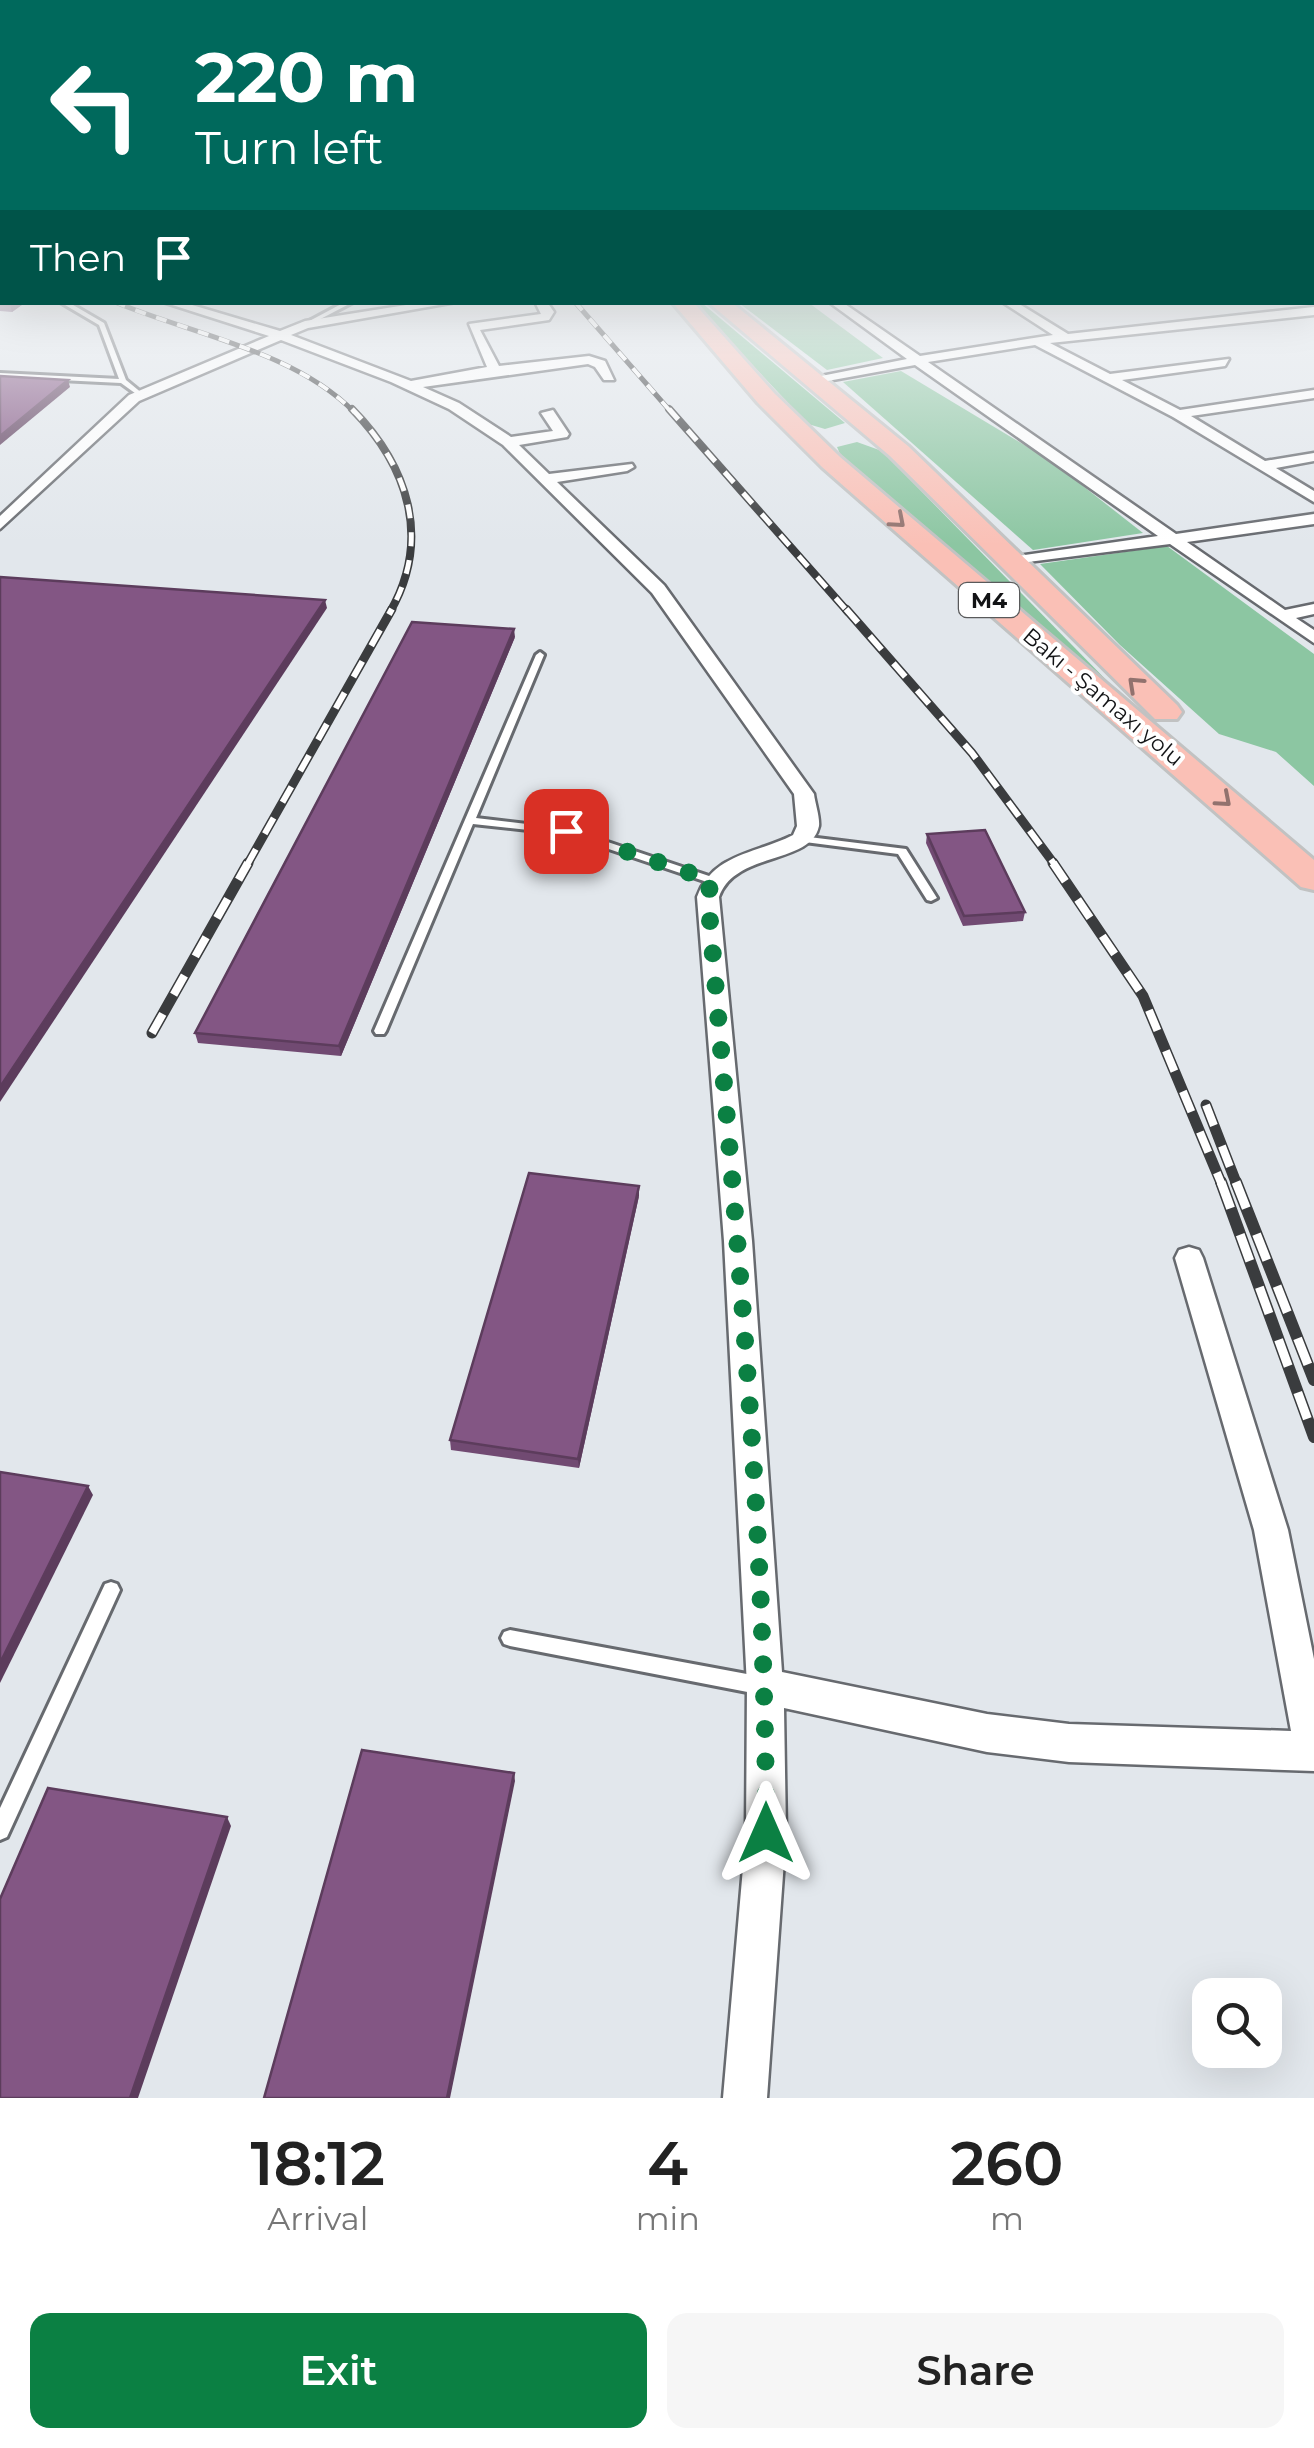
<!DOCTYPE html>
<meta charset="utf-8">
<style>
:root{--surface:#fff;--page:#f6f6f6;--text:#222;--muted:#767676;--accent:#0b8043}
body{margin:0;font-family:Montserrat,sans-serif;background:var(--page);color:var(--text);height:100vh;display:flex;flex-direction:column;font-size:38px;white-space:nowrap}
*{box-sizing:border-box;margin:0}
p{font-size:32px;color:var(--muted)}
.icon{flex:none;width:55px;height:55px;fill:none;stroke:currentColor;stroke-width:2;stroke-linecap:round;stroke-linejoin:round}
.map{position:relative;height:2098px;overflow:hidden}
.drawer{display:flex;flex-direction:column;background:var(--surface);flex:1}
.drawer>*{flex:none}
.guide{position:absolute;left:0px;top:0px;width:1315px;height:305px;box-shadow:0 10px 40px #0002;background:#00695c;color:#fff;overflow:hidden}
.fabs{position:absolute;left:1192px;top:1978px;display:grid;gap:20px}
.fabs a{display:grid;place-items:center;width:90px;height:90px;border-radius:20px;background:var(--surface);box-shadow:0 10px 40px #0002;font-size:50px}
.pin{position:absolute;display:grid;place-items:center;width:85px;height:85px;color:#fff;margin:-42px;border-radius:20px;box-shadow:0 5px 15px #0006}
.me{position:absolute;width:110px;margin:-55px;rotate:0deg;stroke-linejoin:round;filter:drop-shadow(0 0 8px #0008)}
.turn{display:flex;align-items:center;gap:35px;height:210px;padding:0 30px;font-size:45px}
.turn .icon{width:130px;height:130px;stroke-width:2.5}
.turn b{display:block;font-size:70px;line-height:85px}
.then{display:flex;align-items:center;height:95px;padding:0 30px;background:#0003;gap:20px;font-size:38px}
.eta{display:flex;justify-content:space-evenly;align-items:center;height:170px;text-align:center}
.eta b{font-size:60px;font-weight:600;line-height:70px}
.primary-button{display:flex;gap:20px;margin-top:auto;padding:20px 30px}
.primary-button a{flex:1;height:115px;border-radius:20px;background:var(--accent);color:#fff;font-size:40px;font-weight:600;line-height:115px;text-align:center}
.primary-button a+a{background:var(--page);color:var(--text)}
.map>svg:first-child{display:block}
.green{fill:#8cc6a2}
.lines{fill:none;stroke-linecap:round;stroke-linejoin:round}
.service-casing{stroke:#676a6f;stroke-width:6}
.minor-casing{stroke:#676a6f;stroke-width:5}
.trunk-casing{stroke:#c1c2c2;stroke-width:6}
.service{fill:#fff;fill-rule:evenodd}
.minor{fill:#fff;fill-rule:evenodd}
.trunk{fill:#fac0b6;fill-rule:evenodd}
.rail-far4-casing{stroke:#3a3c3e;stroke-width:5}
.rail-far3-casing{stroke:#3a3c3e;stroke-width:8}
.rail-far2-casing{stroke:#3a3c3e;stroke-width:9}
.rail-far1-casing{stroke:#3a3c3e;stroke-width:11}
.rail-casing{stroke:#3a3c3e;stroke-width:12}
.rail-far4{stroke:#fff;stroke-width:4;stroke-dasharray:11;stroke-linecap:butt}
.rail-far3{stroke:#fff;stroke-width:5;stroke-dasharray:14;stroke-linecap:butt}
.rail-far2{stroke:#fff;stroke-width:6;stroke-dasharray:18;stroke-linecap:butt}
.rail-far1{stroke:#fff;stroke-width:8;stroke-dasharray:22;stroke-linecap:butt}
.rail{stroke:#fff;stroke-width:9;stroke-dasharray:28;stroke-linecap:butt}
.wall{fill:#714a72}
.shaded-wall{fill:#5c3c5c}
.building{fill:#835684;stroke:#5c3c5c;stroke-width:2.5}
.oneway{stroke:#92726e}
.route{stroke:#0b8043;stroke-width:18;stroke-dasharray:0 32.4}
.labels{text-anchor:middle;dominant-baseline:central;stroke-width:8;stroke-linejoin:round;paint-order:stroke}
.shield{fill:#fff;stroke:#595a5b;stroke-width:2.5}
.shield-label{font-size:22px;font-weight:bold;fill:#121315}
.far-street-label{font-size:22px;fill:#121315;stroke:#fff}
</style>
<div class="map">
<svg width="1314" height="2098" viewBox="0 0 1314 2098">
<rect width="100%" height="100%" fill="#e2e7ec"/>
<g class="green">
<polygon points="694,303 702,303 845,423 825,429 808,424"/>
<polygon points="739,303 809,303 883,358 827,370"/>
<polygon points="901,371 1051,461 1143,533 1033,550 843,382"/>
<polygon points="857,442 882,451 1117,691 840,454 837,447"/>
<polygon points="1167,546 1314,654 1314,786 1276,752 1219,734 1120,645 1040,564"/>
</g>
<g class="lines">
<defs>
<g id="service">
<polygon points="60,302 68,302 104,323 126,380 143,394 143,396 139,396 121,383 0,377 0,373 119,379 99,325"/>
<polygon points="345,302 353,302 307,326 302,325"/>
<polygon points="540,652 544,655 476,818 569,829 715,878 716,880 711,883 707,882 564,834 473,824 386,1031 384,1034 376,1034 374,1031 536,655"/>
<polygon points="801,836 906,849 937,898 931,901 927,900 898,854 797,841 796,839"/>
<polygon points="111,1582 117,1584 120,1590 7,1837 0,1840 0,1808 105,1584"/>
<polygon points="510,1630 763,1677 769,1680 772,1686 769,1692 763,1695 510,1646 504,1644 501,1638 504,1632"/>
</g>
<g id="minor">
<rect x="1312" y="263" width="2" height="7"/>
<path d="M 163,302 L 182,302 L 280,331 L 305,321 L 425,302 L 456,302 L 308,328 L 291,335 L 411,381 L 487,367 L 469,324 L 541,314 L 535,302 L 547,302 L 554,312 L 549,320 L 480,330 L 499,366 L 589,356 L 605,361 L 614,380 L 604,380 L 595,367 L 588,364 L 423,387 L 459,403 L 511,437 L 553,431 L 541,413 L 553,410 L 569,434 L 567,437 L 519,445 L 549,474 L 632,464 L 634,467 L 627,471 L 557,482 L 664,585 L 814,794 C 815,803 820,817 819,826 C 811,865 735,851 719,897 L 752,1241 L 782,1672 L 987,1714 L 1069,1724 L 1291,1731 L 1254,1530 L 1175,1258 L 1179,1250 L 1189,1247 L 1199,1250 L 1203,1258 L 1288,1530 L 1314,1659 L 1314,1771 L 1069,1762 L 987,1752 L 784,1708 L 786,1833 L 767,2098 L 723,2098 L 746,1833 L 747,1686 L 724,1241 L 697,897 C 713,853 756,854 793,835 L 797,826 L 794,794 L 652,593 L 503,445 L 449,409 L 391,382 L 281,340 L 139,401 L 0,529 L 0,516 L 129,395 L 269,336 Z"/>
<polygon points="829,302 842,302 920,356 1053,335 1002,302 1016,302 1068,334 1314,307 1314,315 1050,343 1110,374 1229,359 1225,366 1122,380 1180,410 1314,390 1314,398 1191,416 1265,461 1314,453 1314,461 1276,468 1314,491 1314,502 1173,417 1035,345 928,362 1176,534 1314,514 1314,524 1187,542 1285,610 1314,604 1314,614 1296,618 1314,630 1314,643 1170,544 1005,565 1005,559 1011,557 1158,536 915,365 811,384 811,378 907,359"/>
</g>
<g id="trunk">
<polygon points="672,302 693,302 774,393 840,457 1314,860 1314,890 1301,887 822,467 758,403"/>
<polygon points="708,302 731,302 908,446 1177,705 1182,712 1177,719 1155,719 890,456"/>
</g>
</defs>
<use href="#service" class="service-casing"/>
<use href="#minor" class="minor-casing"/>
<use href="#trunk" class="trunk-casing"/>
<use href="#service" class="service"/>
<use href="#minor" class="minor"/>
<use href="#trunk" class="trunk"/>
<defs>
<g id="rail-far4">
<path d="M 115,302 C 191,334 294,351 354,412"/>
<polyline points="575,302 671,412"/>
</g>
<g id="rail-far3">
<path d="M 352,409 C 408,466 432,539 390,612"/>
<polyline points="669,409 848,612"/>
</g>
<g id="rail-far2">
<polyline points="846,609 972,753 1055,865"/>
<polyline points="247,865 392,609"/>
</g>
<g id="rail-far1">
<polyline points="1053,863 1143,996 1222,1185"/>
<polyline points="152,1033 248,863"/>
<polyline points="1206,1105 1237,1185"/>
</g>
<g id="rail">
<polyline points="1221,1182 1314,1437"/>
<polyline points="1236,1182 1314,1380"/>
</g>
</defs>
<use href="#rail-far4" class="rail-far4-casing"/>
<use href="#rail-far3" class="rail-far3-casing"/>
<use href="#rail-far2" class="rail-far2-casing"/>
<use href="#rail-far1" class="rail-far1-casing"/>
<use href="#rail" class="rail-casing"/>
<use href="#rail-far4" class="rail-far4"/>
<use href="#rail-far3" class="rail-far3"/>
<use href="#rail-far2" class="rail-far2"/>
<use href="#rail-far1" class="rail-far1"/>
<use href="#rail" class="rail"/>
</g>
<g class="wall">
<polygon points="0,272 26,302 12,312 0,311"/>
<polygon points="515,637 341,1056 198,1043 195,1033"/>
<polygon points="927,834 1025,912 1023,921 963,926 926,843"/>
<polygon points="639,1196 579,1468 451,1450 450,1440"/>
</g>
<g class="shaded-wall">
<polygon points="15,302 26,302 12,312 10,305"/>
<polygon points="68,380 70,387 0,445 0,436"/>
<polygon points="325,600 327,608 0,1102 0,1087"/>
<polygon points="514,629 515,637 341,1056 339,1046"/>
<polygon points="639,1186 639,1196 579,1468 578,1459"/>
<polygon points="88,1486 93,1495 0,1683 0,1663"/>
<polygon points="514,1773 515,1781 450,2098 447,2098"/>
<polygon points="227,1817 231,1826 138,2098 130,2098"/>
</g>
<g class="building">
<polygon points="0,272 2,274 2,302 15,302 10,305 0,305"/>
<polygon points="0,376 68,380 0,436"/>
<polygon points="0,577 325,600 0,1087"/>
<polygon points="412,622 514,629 339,1046 195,1033"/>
<polygon points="985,830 1025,912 964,916 927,834"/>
<polygon points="529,1173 639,1186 578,1459 450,1440"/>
<polygon points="0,1472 88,1486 0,1663"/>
<polygon points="362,1750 514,1773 447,2098 264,2098"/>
<polygon points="48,1788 227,1817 130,2098 0,2098 0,1899"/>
</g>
<defs><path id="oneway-chevron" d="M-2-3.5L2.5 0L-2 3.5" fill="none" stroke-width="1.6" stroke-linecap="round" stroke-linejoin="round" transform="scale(2.5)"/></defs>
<g class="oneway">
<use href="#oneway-chevron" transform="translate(898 521) rotate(41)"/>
<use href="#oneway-chevron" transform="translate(1135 684) rotate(-137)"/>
<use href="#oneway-chevron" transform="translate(1224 800) rotate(41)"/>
</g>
<linearGradient id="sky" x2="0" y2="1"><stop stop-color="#67add0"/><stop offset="0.46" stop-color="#f2f4f6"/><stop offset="1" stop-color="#f2f4f6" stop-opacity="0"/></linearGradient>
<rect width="1314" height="545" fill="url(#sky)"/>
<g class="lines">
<path class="route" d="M 566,831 L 711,880 L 708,897 C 734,1208 766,1520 766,1833"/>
</g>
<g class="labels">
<rect class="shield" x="959" y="583" width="60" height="34" rx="8"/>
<g class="shield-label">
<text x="989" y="600">M4</text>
</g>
<g class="far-street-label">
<text transform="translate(1103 697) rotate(40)">Bakı - Şamaxı yolu</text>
</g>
</g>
</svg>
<div class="fabs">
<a><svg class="icon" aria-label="search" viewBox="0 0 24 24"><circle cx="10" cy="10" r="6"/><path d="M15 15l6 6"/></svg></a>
</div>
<div class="pin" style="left:566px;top:831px;background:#d93025"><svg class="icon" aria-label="arrive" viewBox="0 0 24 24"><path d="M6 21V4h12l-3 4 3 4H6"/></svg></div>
<svg class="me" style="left:766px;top:1833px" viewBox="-20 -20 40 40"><path d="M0-17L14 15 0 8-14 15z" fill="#0b8043" stroke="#fff" stroke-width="4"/></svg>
<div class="guide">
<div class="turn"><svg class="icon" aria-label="left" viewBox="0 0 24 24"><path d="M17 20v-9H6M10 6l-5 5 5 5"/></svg><div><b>220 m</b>Turn left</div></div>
<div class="then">Then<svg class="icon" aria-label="arrive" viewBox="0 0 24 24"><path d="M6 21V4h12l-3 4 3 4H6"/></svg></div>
</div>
</div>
<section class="drawer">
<div class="eta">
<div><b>18:12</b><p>Arrival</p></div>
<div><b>4</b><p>min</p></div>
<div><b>260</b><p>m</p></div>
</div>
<div class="primary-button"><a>Exit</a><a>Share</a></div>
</section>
